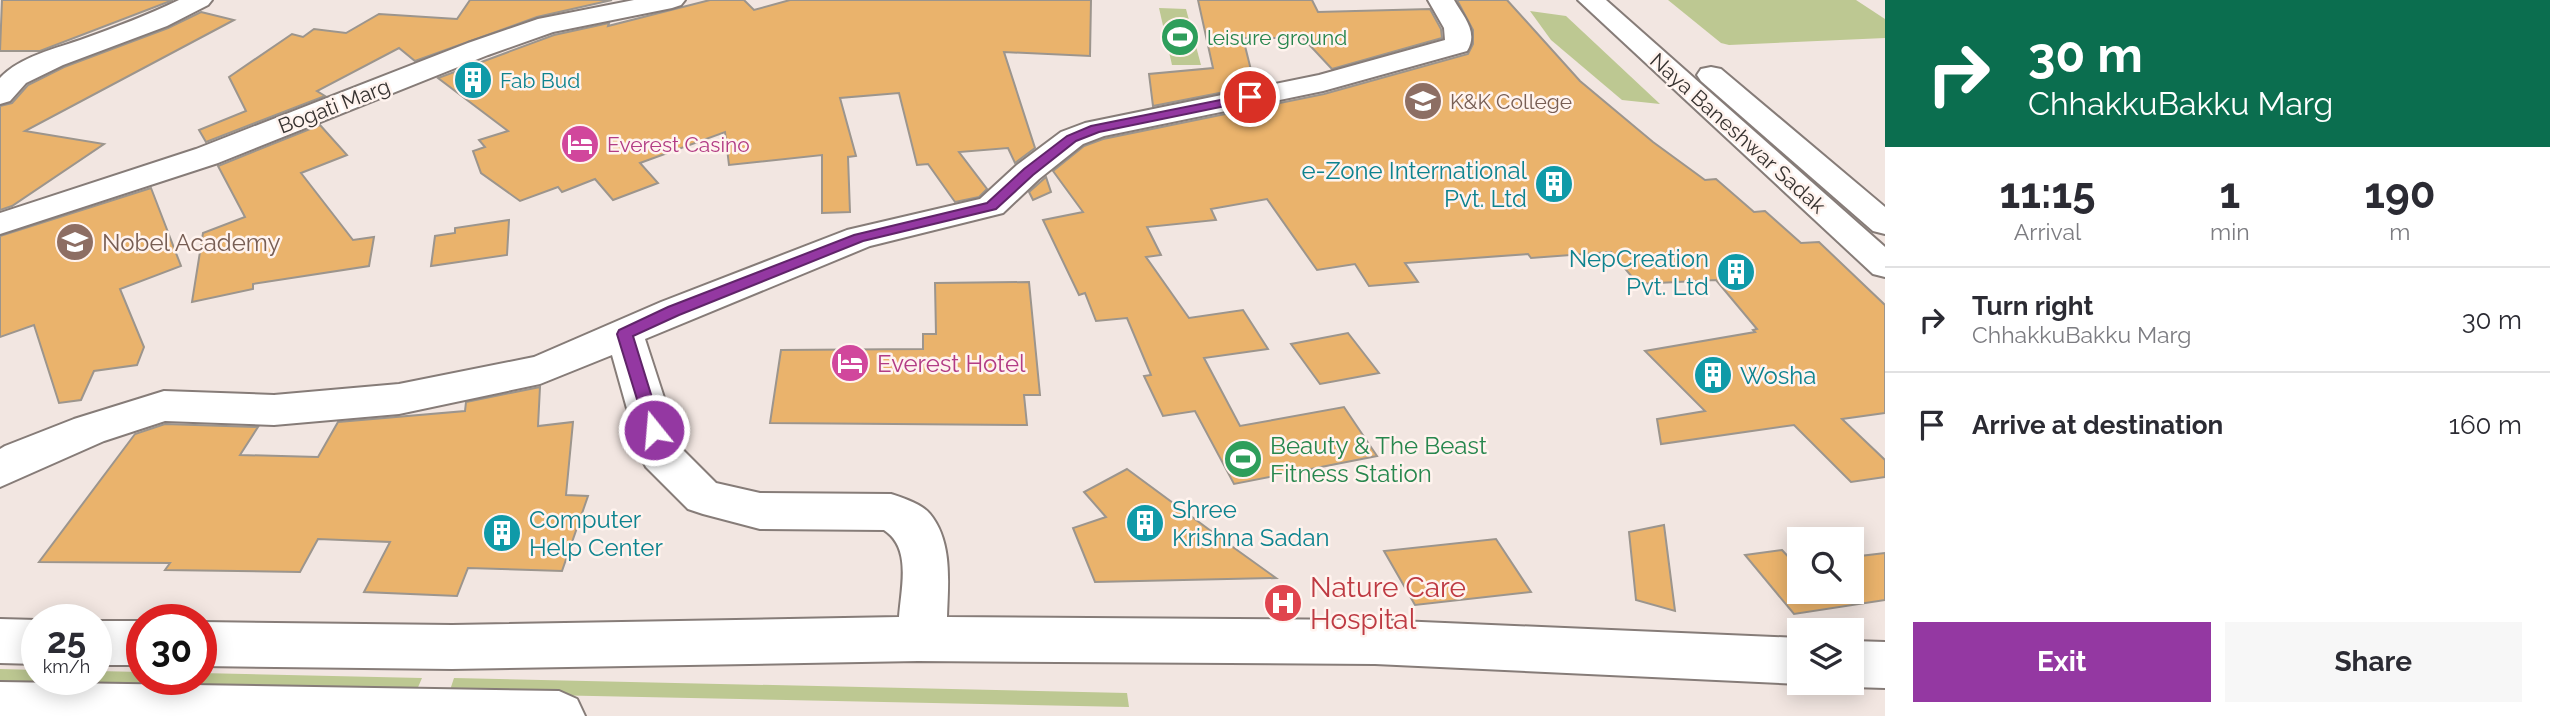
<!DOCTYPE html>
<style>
:root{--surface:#fff;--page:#f7f7f7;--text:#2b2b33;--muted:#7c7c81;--line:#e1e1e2;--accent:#9438a2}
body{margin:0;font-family:Raleway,sans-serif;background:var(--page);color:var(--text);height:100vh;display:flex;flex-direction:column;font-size:26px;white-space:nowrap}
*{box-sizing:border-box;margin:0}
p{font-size:23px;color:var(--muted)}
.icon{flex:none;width:38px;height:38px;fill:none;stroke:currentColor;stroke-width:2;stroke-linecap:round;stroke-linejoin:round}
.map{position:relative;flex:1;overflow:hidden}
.drawer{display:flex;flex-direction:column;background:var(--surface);width:665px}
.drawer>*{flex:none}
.guide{background:#0b6e4f;color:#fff;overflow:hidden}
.fabs{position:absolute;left:1787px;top:527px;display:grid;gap:14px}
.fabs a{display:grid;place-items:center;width:77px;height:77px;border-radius:0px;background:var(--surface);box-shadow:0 4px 18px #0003;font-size:35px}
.speed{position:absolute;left:21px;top:604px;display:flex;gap:14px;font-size:35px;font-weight:700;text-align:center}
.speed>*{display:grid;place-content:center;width:91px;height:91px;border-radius:50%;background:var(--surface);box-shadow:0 4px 18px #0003;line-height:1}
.speed small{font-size:18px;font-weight:400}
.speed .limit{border:10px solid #d22;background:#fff;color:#111}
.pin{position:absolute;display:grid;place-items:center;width:60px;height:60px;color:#fff;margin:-30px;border:4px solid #fff;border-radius:50%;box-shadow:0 2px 7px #0007}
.me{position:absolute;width:77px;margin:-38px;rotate:343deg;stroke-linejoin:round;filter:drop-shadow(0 0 5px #0008)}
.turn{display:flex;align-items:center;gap:24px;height:147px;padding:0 28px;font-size:32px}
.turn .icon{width:91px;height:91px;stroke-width:2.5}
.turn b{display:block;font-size:49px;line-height:60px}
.eta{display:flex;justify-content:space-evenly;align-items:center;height:119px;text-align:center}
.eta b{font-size:42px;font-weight:700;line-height:49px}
.cta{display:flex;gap:14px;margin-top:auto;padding:14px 28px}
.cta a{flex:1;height:80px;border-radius:0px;background:var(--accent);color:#fff;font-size:28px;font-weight:700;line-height:80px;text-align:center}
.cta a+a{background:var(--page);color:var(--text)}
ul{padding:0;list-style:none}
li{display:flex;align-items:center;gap:21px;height:105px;padding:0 28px;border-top:2px solid var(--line)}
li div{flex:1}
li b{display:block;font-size:26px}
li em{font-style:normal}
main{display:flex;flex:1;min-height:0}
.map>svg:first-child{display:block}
.green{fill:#bdc892}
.building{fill:#eab36c;stroke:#9c958d;stroke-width:2}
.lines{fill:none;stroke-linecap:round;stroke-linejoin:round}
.minor-casing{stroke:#867c78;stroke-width:4}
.major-casing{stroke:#867c78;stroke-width:4}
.highway-casing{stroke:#867c78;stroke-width:4}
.minor{fill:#fff;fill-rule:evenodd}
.major{fill:#fff;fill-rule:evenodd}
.highway{fill:#fff;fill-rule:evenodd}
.route{fill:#9438a2;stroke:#602469;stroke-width:2}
.labels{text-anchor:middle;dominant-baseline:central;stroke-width:5;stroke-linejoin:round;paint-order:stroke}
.far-leisure-label{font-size:21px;fill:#27864d;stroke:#fff3ee;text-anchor:start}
.far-culture-label{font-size:21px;fill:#0d838f;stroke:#fff3ee;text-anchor:start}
.far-education-label{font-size:21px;fill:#785e54;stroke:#fff3ee;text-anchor:start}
.far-street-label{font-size:21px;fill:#363230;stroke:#fff3ee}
.far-hotel-label{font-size:21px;fill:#b23c85;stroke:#fff3ee;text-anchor:start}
.culture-label{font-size:24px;fill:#0d838f;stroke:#fff3ee;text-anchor:start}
.education-label{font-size:24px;fill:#785e54;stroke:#fff3ee;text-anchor:start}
.hotel-label{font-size:24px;fill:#b23c85;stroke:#fff3ee;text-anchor:start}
.leisure-label{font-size:24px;fill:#27864d;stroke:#fff3ee;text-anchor:start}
.near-health-label{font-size:28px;fill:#be3a42;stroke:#fff3ee;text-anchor:start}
</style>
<main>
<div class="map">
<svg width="1885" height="716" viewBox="0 0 1885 716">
<rect width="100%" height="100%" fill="#f2e6e1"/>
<g class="green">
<polygon points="1668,0 1856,0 1885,19 1885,38 1729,45 1721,43"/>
<polygon points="1159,8 1186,9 1201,65 1172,65"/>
<polygon points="1530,11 1566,16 1660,104 1622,100 1551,40"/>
<polygon points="0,669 37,670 37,679 96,679 96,671 142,672 142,679 201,679 201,673 422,678 416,692 0,683"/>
<polygon points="454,678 1127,693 1129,707 449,693"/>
</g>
<g class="building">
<polygon points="2,0 173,0 40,51 0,51"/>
<polygon points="470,0 612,0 537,17 415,61 399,48 317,91 325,96 206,142 199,130 246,111 229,77 292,34 303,37 314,29 346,33 379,14 457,19"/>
<polygon points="710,0 744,0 754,10 790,0 1091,0 1090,56 1004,52 1035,148 1015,163 1008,148 959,152 987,189 979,197 955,202 928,164 917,165 899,93 840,98 856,156 848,157 850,212 822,213 822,155 729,165 725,132 640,163 658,183 613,200 595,179 562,192 558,187 520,201 481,173 473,151 485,147 479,140 508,131 438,78 554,35 609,23 608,26"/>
<polygon points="1198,0 1312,0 1318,12 1430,9 1441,29 1442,38 1332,69 1303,38 1243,38 1255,86 1153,106 1149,74 1213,68"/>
<polygon points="1457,0 1507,0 1580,81 1653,142 1705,180 1716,179 1754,212 1765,211 1801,243 1819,242 1885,305 1885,413 1842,419 1885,460 1885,477 1851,482 1794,425 1661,444 1657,419 1705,411 1645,351 1755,332 1753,330 1757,329 1716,280 1638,284 1611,252 1531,258 1528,254 1405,263 1418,282 1369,286 1355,264 1317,270 1267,199 1211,209 1216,220 1147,227 1161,255 1146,257 1189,318 1243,310 1268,349 1204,358 1240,426 1344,407 1377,456 1234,484 1195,411 1163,416 1144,376 1151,375 1127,318 1096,321 1085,293 1079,295 1043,220 1083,212 1053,171 1084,146 1103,139 1324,94 1468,54 1473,44 1473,30"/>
<polygon points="201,12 234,20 25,131 104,144 12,206 0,210 0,106 12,103 28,85 64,67 168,28"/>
<polygon points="320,125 347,155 301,173 353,240 374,237 369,266 253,284 253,289 192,302 203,233 245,217 218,166"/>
<polygon points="1046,177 1051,192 1033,200 1029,192"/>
<polygon points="151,188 181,266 120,289 144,347 137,365 94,371 81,400 59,403 34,325 0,337 0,236"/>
<polygon points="509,220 507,255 431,266 435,236 455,233 455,228"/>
<polygon points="1029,282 1040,395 1024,395 1027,425 770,423 781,350 923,349 923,334 936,334 935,283"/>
<polygon points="1348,333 1379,373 1320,384 1291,344"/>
<polygon points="540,387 538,426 573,422 566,495 588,496 562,571 468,568 457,596 364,592 390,542 318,539 300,572 165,570 170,563 39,562 135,434 165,424 258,427 240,455 318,457 338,422 465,411 466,402"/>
<polygon points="1127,469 1230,545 1276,578 1095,582 1073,528 1106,517 1084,492"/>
<polygon points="1664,525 1675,611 1636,600 1629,532"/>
<polygon points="1496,539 1531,592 1415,605 1384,551"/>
<polygon points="1782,550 1795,564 1799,564 1799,592 1852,592 1852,557 1885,553 1885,600 1794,614 1745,555"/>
</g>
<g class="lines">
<defs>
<g id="minor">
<path d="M 179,0 L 212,0 L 208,5 L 167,26 L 63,65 L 26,83 L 10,101 L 0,104 L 0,78 C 19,57 57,48 83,39 C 116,27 148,15 179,0 Z"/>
<polygon points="634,0 685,0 681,5 672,8 553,32 488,55 218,163 0,234 0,213 196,149 468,43 538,19"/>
<path d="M 1428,0 L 1454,0 C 1463,16 1479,32 1467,51 L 1323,91 L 1104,136 L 1083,144 L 1039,179 L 1003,213 L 870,246 L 645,339 L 680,447 L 716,483 L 760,493 L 891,494 C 903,498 922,504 930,514 C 953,542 948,584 947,617 L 1375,620 L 1799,638 L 1799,682 L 1802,682 L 1799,684 L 1375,664 L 918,661 L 452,669 L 201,666 L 201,622 L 452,625 L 899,617 C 901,588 912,548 884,530 L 760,529 L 703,514 L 688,509 L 646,467 L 640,455 L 612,355 L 540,384 L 399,414 L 274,425 L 165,421 L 104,441 L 0,487 L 0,449 L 5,446 L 74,419 L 164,391 L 274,395 L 399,384 L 534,357 L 661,302 L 847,230 L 980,199 L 1017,165 L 1061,132 L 1085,123 L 1319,75 L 1445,40 L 1444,28 Z"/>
<polygon points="0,619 37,620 37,664 0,663"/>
<rect x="96" y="621" width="46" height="44"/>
<polygon points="1852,641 1885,642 1885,688 1852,687 1841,682 1852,682"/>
</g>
<g id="major">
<polygon points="1578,0 1606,0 1885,247 1885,277 1873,274"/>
<polygon points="1711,67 1721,69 1885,207 1885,234 1873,231 1701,81 1697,75 1701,69"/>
</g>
<polygon id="highway" points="0,682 559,691 577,699 585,716 0,716"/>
</defs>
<use href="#minor" class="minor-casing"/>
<use href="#major" class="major-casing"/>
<use href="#highway" class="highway-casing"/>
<use href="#minor" class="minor"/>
<use href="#major" class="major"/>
<use href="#highway" class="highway"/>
</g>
<polygon class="route" points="1250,94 1256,97 1255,100 1099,132 1076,141 1033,175 996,209 863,241 679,315 633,336 662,430 660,435 648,435 617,334 619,330 668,307 854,235 987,203 1024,169 1067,136 1091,126"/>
<defs>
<symbol id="stadium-disc" viewBox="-11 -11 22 22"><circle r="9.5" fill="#2e9e5b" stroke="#fff3ee"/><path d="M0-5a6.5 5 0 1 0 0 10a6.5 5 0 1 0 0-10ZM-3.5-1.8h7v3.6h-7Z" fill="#fff"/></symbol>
<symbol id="building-disc" viewBox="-11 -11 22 22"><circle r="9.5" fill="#0f9aa8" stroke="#fff3ee"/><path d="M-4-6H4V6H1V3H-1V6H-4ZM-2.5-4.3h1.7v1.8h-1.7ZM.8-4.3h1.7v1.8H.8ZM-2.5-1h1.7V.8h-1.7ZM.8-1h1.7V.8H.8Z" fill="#fff"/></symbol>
<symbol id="university-disc" viewBox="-11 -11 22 22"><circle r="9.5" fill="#8d6e63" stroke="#fff3ee"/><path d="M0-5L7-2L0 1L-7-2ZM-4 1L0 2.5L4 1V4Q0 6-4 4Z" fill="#fff"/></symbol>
<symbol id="hotel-disc" viewBox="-11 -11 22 22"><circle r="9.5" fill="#d1479c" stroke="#fff3ee"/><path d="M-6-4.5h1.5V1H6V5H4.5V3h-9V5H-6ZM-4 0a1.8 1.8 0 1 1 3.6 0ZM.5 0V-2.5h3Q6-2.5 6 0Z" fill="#fff"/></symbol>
<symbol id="school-disc" viewBox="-11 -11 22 22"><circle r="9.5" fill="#8d6e63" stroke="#fff3ee"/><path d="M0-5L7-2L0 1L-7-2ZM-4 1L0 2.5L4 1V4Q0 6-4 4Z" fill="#fff"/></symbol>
<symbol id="hospital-disc" viewBox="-11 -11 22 22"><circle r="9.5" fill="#e0444e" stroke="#fff3ee"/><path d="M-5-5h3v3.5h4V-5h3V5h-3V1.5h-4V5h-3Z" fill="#fff"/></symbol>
</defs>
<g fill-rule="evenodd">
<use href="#stadium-disc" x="1158" y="15" width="44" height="44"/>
<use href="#building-disc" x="451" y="58" width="44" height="44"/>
<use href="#university-disc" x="1401" y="79" width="44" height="44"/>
<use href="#hotel-disc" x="558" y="122" width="44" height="44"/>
<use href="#building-disc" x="1532" y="162" width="44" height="44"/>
<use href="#school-disc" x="53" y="220" width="44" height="44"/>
<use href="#building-disc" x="1714" y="250" width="44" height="44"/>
<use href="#hotel-disc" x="828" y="341" width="44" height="44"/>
<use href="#building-disc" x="1691" y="353" width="44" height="44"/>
<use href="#stadium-disc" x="1221" y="437" width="44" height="44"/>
<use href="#building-disc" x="1123" y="501" width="44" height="44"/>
<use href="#building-disc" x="480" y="511" width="44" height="44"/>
<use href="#hospital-disc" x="1261" y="581" width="44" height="44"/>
</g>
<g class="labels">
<g class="far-leisure-label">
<text x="1207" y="37">leisure ground</text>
</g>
<g class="far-culture-label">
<text x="500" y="80">Fab Bud</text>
</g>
<g class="far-education-label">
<text x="1450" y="101">K&amp;K College</text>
</g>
<g class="far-street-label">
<text transform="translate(334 106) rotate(-21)">Bogati Marg</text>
<text transform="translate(1738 133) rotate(42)">Naya Baneshwar Sadak</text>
</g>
<g class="far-hotel-label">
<text x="607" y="144">Everest Casino</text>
</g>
<g class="culture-label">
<text x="1527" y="170" text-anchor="end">e-Zone International<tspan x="1527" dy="28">Pvt. Ltd</tspan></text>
<text x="1709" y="258" text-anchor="end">NepCreation<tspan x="1709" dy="28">Pvt. Ltd</tspan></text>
<text x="1740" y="375">Wosha</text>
<text x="1172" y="509">Shree<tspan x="1172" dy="28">Krishna Sadan</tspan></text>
<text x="529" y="519">Computer<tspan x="529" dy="28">Help Center</tspan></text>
</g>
<g class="education-label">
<text x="102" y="242">Nobel Academy</text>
</g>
<g class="hotel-label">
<text x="877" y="363">Everest Hotel</text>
</g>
<g class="leisure-label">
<text x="1270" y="445">Beauty &amp; The Beast<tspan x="1270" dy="28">Fitness Station</tspan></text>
</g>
<g class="near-health-label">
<text x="1310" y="587">Nature Care<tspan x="1310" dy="32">Hospital</tspan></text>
</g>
</g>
</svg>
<div class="fabs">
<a><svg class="icon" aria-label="search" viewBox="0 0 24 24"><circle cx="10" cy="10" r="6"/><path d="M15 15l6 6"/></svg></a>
<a><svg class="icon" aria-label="layers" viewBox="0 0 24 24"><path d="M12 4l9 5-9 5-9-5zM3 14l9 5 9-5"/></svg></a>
</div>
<div class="speed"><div>25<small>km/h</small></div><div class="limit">30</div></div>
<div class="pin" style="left:1250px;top:97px;background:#d93025"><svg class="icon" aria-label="arrive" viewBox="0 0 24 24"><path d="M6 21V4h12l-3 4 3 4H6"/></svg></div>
<svg class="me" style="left:654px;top:430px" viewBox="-20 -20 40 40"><circle r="17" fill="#9438a2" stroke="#fff" stroke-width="3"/><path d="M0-11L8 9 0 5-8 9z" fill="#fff"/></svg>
</div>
<section class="drawer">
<div class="guide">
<div class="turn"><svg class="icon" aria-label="right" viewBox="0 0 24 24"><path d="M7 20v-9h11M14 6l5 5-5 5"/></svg><div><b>30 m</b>ChhakkuBakku Marg</div></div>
</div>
<div class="eta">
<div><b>11:15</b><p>Arrival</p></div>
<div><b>1</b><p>min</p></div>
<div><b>190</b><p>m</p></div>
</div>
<ul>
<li><svg class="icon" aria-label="right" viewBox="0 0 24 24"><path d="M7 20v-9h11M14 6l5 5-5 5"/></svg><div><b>Turn right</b><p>ChhakkuBakku Marg</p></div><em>30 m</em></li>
<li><svg class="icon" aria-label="arrive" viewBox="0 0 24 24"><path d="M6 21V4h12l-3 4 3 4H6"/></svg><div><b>Arrive at destination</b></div><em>160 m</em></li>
</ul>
<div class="cta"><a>Exit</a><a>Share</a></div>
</section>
</main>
